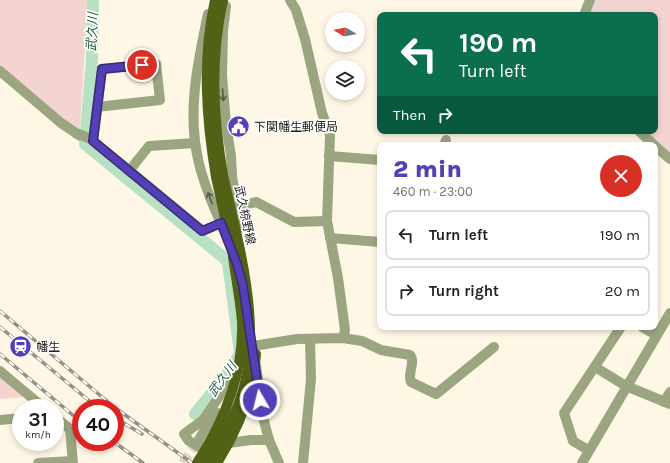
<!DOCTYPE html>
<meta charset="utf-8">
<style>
:root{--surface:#fff;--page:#f6f6f6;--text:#222;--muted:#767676;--line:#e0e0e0;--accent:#553fb7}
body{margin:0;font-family:Karla,"Noto Sans JP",sans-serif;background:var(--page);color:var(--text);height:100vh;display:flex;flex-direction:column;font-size:15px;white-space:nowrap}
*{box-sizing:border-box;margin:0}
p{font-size:13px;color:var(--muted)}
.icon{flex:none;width:22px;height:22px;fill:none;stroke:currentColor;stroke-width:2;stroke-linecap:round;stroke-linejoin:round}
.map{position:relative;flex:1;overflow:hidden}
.sheet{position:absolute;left:377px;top:142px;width:281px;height:188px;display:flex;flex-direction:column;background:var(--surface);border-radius:8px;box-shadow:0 2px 6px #0003}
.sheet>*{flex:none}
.hud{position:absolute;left:377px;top:12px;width:281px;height:122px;border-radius:8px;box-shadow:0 2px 6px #0003;background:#0b6e4f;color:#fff;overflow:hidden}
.needle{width:26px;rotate:280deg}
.controls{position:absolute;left:325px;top:12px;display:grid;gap:8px}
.controls a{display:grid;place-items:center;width:40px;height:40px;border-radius:50%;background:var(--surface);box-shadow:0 2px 6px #0003;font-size:20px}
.speed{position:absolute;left:12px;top:399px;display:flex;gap:8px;font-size:20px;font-weight:700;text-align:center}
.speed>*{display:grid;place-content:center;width:52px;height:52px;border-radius:50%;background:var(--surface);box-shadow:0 2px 6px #0003;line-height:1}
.speed small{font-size:10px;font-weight:400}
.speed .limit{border:6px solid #d22;background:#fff;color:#111}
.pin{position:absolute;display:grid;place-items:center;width:34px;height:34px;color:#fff;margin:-17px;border:2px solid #fff;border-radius:50%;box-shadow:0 1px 4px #0007}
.me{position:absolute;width:44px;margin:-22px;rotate:352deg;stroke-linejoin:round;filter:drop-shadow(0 0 3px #0008)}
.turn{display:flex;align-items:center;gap:14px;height:84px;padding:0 16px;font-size:18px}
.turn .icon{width:52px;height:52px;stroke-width:2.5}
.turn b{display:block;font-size:28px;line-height:34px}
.then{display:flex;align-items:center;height:38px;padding:0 16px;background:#0003;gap:8px;font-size:15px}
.round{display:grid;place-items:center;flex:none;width:42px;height:42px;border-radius:21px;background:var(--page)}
.headline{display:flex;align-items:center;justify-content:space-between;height:68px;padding:0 16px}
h1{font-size:24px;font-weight:800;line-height:30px;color:var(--accent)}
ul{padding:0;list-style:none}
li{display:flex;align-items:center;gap:12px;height:50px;margin:0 8px 6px;padding:0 8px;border:2px solid var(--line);border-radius:8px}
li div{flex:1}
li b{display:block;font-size:15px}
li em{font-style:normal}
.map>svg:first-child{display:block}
.green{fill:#f4d4d1}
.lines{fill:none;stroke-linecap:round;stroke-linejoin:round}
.stream{stroke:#8aa68f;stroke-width:2}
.river{stroke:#b8e0c3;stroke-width:12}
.minor-tunnel{stroke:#ded6c6;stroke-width:10;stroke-dasharray:10 5;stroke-linecap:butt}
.minor{stroke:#9ba681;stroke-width:10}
.major{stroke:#516217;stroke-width:10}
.rail-casing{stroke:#969184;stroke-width:3.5}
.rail{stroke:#fff;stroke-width:2;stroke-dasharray:6;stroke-linecap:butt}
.major-bridge{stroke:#516217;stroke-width:10}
.oneway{stroke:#575b46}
.route-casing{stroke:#372977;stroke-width:10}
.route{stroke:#553fb7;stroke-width:7}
.labels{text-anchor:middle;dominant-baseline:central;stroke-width:3.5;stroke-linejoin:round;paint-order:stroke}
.poi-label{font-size:12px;fill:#201d16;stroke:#fff;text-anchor:start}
.street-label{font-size:12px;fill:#201d16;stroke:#fff}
.water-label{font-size:13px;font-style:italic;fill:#225f3a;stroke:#fff}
</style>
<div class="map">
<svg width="670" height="463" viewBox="0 0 670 463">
<rect width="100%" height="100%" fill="#fff7e5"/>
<g class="green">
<polygon points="0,0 88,0 80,129 63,121 0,67"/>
<polygon points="593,0 670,0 670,154 644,131 655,131 655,15 587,15"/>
<polygon points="0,375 26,397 0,399"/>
</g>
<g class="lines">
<polyline class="stream" points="73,136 85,144"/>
<polyline class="river" points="93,0 92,59 85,144 223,257 228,263 240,353 232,368 195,414"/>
<polyline class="minor-tunnel" points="183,463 198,441"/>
<g class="minor">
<polyline points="290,0 296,10 305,39 322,113 330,135 327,221 338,278 345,330 343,338"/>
<polyline points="226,6 223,31 222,75 226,124 231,156 232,176 237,207 238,229"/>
<path d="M 208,14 C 198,61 187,111 198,159 C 203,183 213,206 223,228"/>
<polyline points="584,15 590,0"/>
<polyline points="0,71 61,123 76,133 91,139 203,231 221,223 237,207 256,202 294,222 327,221"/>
<polyline points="639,131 654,145"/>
<polyline points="93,141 102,69 156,64 160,100 97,107"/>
<polyline points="444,145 446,140"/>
<polyline points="655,146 670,159"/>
<polyline points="329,156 380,160"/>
<polyline points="129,171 149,146 195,143"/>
<polyline points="330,238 380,242"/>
<polyline points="642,327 656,335"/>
<path d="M 247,356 L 253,346 L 297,339 L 343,338 L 362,341 L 381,350 L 410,355 C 416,363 407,373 411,382 L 436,394 L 494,347"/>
<polyline points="256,365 262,413 269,440 279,463"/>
<polyline points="595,367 626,386 670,404"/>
<polyline points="0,371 44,408"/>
<polyline points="237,371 203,420 184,434 189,441 199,447 251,440 269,440"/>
<polyline points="664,402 670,392"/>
<polyline points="55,417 70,429 73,463"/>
<polyline points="0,420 21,418"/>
<polyline points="198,441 216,412"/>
<polyline points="588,450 573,441 564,413 621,327"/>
<polyline points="38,463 72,461"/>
<polyline points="303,463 311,379 310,339"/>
<polyline points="582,463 670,313"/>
</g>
<g class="major">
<path d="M 215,0 C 202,59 206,118 216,177"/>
<path d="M 223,0 C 210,59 213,116 223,175"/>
</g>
<defs>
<g id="rail">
<polyline points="0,311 114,407 192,463"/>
<polyline points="0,327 98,408"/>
<polyline points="0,354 81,422"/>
<polyline points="115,418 142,434"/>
<polyline points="114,442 143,463"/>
</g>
</defs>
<use href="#rail" class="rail-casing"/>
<use href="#rail" class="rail"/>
<g class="major-bridge">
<polyline points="216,177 235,263"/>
<path d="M 197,463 C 225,420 244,373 242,321 C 240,299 236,278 233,257"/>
<path d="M 207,463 C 217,447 227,430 235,412 C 268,341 239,247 223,175"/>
<path d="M 217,463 C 238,430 253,393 256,354"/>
</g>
</g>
<defs><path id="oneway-shaft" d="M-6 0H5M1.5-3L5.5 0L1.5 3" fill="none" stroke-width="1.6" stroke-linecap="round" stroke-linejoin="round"/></defs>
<g class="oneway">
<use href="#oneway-shaft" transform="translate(223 95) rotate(86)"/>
<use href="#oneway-shaft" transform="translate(210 198) rotate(-111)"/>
</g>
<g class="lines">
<defs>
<polyline id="route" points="142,65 102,69 93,141 202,231 221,223 237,264 243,286 260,400"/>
</defs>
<use href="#route" class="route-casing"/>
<use href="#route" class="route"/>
</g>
<defs>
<symbol id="civic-disc" viewBox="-11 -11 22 22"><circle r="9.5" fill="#553fb7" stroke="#fff"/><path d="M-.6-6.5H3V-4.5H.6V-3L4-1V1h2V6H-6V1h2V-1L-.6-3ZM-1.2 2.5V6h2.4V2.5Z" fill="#fff"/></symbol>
<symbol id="station-disc" viewBox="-11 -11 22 22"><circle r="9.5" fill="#553fb7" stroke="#fff"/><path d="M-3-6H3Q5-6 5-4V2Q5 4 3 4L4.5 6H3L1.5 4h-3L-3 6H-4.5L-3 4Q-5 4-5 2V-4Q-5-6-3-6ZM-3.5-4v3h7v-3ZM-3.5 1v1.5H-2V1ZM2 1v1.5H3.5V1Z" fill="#fff"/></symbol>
</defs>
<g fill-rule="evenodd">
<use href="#civic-disc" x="226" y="114" width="25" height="25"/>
<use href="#station-disc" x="8" y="334" width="25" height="25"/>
</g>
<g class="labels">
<g class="poi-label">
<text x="254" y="127">下関幡生郵便局</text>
<text x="36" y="347">幡生</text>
</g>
<g class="street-label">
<text transform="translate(245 215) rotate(78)">武久椋野線</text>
</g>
<g class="water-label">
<text transform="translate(92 32) rotate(-87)">武久川</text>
<text transform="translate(222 379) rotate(-54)">武久川</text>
</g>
</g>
</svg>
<div class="controls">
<a><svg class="needle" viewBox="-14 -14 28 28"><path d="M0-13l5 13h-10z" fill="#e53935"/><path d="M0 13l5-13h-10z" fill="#767676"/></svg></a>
<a><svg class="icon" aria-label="layers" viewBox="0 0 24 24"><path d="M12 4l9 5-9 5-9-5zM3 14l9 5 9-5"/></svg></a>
</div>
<div class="speed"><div>31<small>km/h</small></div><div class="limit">40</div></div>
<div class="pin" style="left:142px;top:65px;background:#d93025"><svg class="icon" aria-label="arrive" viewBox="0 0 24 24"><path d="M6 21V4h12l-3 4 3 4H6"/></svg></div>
<svg class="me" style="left:260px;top:400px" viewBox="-20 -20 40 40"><circle r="17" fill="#553fb7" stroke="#fff" stroke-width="3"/><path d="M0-11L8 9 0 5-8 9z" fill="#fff"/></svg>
<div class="hud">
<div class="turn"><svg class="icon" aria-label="left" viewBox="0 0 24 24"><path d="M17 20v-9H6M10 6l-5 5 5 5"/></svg><div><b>190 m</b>Turn left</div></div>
<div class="then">Then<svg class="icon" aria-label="right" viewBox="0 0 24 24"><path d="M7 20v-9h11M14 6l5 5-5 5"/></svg></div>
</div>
<section class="sheet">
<div class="headline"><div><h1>2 min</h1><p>460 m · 23:00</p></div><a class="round" style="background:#d93025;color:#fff"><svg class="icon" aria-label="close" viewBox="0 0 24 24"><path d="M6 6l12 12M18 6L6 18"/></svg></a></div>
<ul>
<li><svg class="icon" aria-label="left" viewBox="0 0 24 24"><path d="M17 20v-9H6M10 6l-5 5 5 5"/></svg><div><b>Turn left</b></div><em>190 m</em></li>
<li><svg class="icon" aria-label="right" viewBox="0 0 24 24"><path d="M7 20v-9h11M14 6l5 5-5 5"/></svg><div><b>Turn right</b></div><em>20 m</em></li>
</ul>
</section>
</div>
